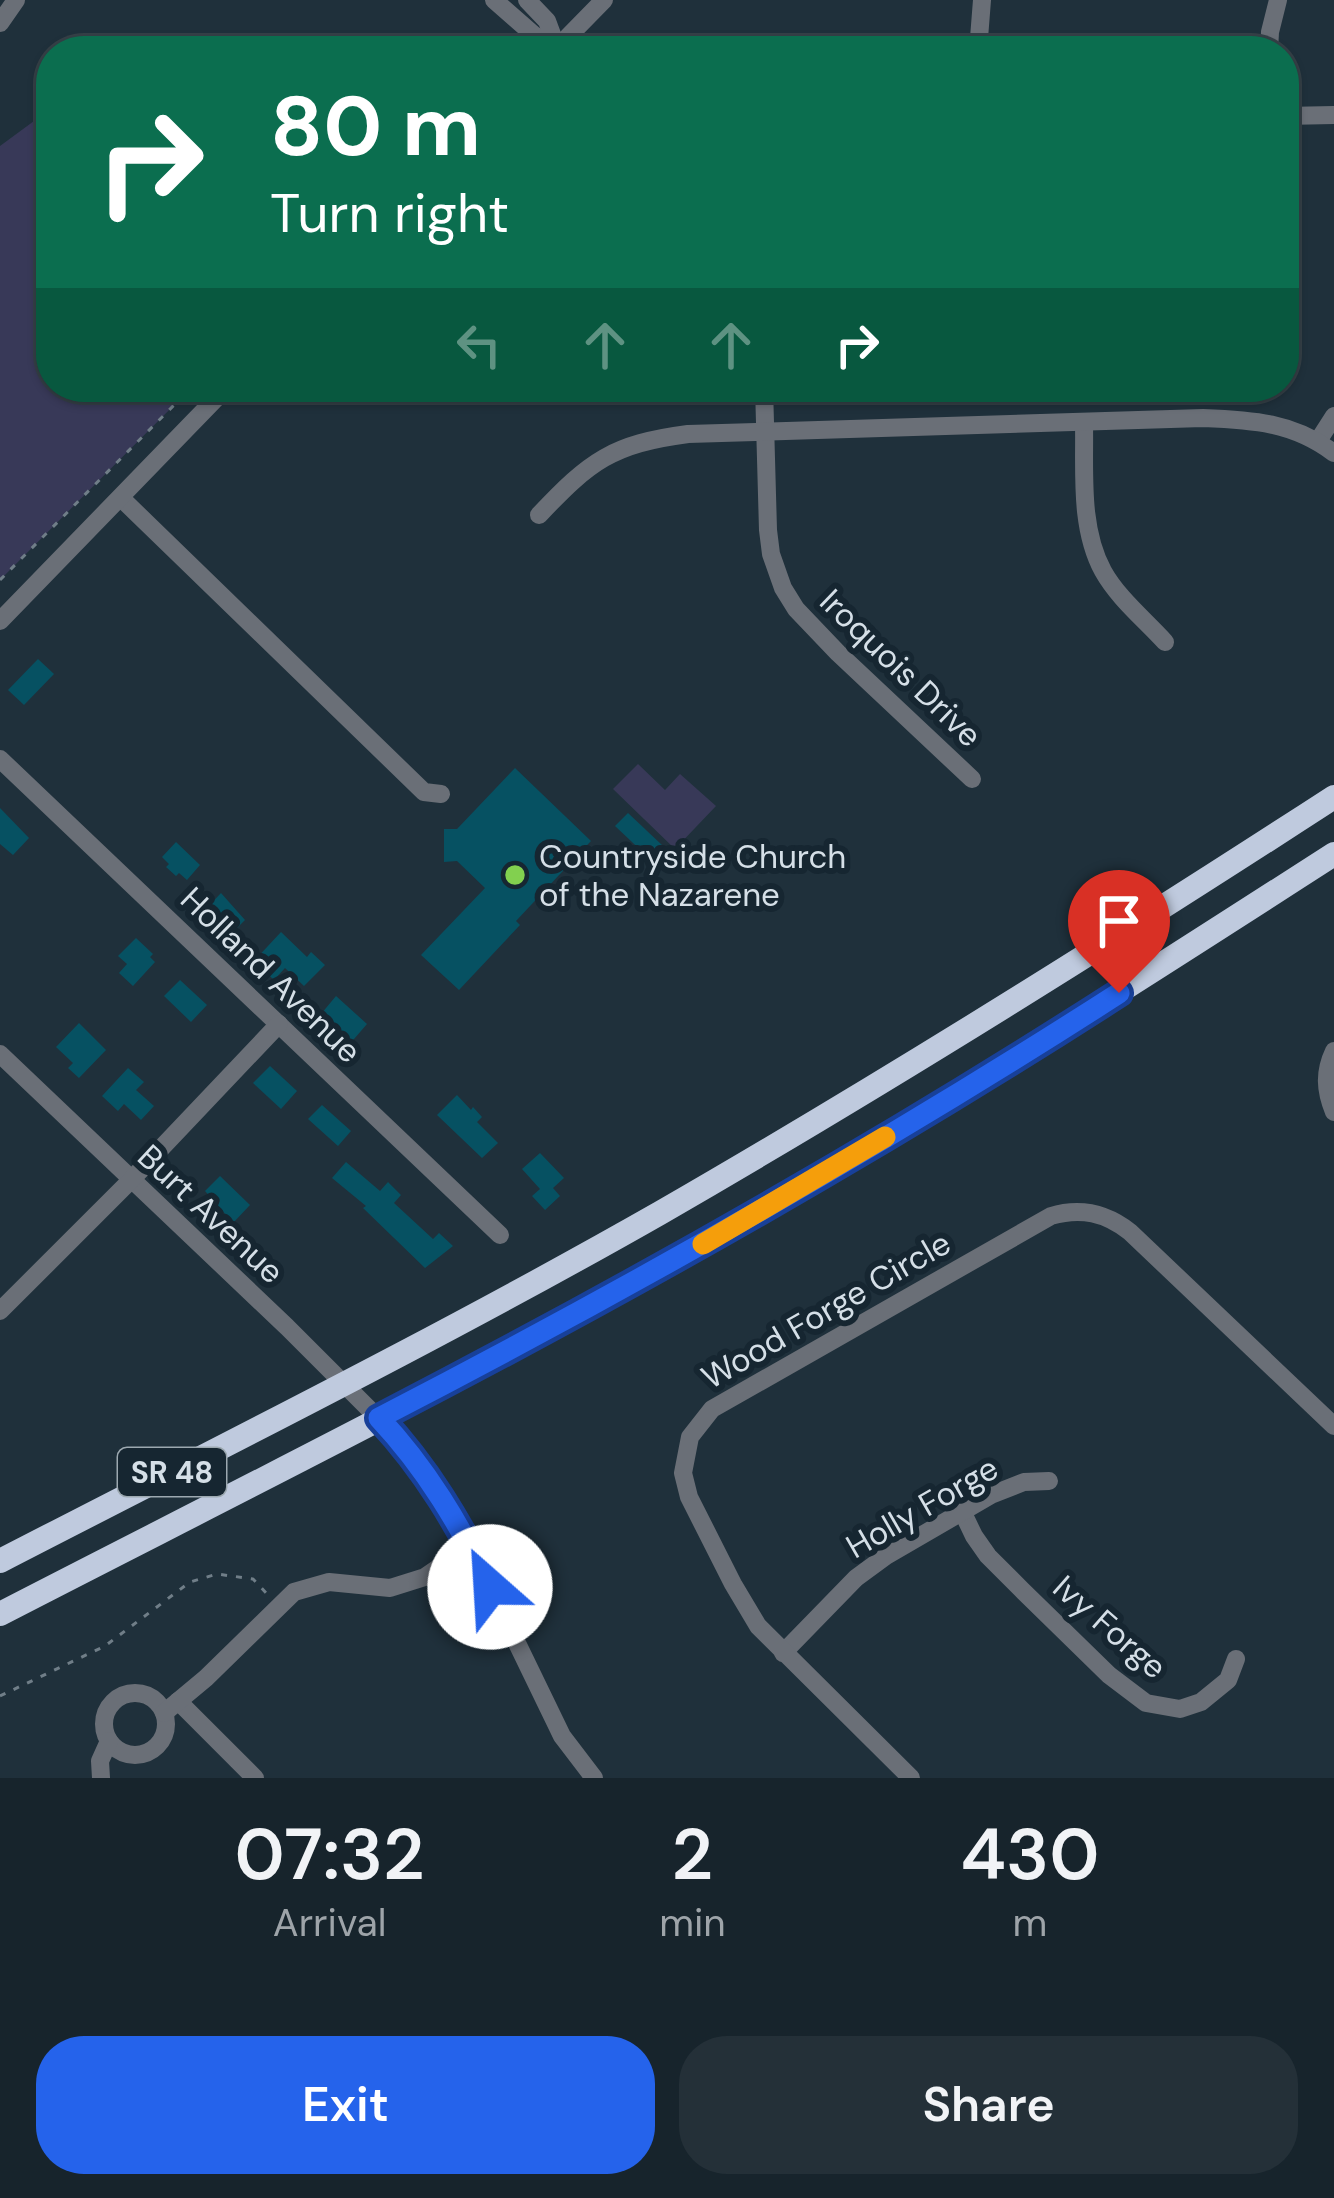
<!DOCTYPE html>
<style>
:root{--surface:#17242c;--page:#243038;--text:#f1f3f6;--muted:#9ea4a9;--line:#364148;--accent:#2563eb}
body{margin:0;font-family:"DM Sans",sans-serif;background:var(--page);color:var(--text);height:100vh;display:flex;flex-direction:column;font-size:45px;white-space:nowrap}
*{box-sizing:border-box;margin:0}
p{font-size:39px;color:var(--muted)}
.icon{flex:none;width:66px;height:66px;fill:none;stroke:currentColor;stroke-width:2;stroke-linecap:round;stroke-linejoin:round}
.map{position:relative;height:1778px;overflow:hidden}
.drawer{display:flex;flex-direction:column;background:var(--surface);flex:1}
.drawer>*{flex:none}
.guide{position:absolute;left:36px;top:36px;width:1263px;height:366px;border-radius:48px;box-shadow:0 3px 9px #0004,0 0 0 3px var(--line);background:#0b6e4f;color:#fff;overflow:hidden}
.pin{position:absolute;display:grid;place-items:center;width:102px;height:102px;color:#fff;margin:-123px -51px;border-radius:50% 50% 50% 0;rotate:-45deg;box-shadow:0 0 12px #0007}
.pin .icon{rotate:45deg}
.me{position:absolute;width:132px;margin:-66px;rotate:334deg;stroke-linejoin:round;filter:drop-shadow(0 0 9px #0008)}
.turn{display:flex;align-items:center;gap:42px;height:252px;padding:0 36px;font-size:54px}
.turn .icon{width:156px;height:156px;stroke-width:2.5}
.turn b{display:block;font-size:84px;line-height:102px}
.lanes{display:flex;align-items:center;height:114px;padding:0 36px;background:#0003;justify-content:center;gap:60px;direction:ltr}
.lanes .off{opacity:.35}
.eta{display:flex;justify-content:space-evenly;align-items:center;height:204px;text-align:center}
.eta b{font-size:72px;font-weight:600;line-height:84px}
.action{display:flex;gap:24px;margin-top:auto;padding:24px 36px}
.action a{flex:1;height:138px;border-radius:48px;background:var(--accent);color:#fff;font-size:48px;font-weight:600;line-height:138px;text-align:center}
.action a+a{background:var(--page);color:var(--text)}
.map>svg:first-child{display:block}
.green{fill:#383958}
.building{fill:#065162}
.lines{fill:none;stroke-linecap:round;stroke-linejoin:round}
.path{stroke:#707e88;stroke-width:3;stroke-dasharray:6 9;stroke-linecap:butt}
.minor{stroke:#6a6f77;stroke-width:18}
.highway{stroke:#bfcade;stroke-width:24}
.route-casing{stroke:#184099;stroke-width:30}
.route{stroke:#2563eb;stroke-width:21}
.slow{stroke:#f59e0b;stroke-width:21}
.poi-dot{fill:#82d04f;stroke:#162631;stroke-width:4.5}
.labels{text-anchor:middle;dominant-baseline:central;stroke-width:12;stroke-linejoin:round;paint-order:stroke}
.shield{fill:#162631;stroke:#9ca8b0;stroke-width:3}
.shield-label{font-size:30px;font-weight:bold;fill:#d5dfe7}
.street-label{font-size:33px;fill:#d5dfe7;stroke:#162631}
.poi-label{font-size:33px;fill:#d5dfe7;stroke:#162631;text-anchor:start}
</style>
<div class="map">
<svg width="1334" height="1778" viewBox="0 0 1334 1778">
<rect width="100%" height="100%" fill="#1f303b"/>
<g class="green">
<polygon points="34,121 51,124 51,387 192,387 0,580 0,146"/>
<polygon points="638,764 665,790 680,774 716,806 675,849 613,789"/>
</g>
<g class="building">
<polygon points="38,659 54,674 24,705 8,690"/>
<polygon points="515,768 591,841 516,921 520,925 459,990 421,955 485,888 457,861 444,862 444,829 457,829"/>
<polygon points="0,808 29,838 13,855 0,844"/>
<polygon points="628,813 663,846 650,859 615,826"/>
<polygon points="176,842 200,865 187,880 179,873 176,876 166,867 169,864 162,857"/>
<polygon points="221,893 245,920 228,937 209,918 212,915 206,909"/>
<polygon points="281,932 307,957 311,952 325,965 304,986 285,968 274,980 254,961"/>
<polygon points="136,938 153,954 150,957 155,962 133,986 119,973 127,964 118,956"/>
<polygon points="180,980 207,1005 191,1022 164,996"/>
<polygon points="336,996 367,1024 348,1046 338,1037 342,1033 321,1014"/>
<polygon points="79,1023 106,1050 79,1078 68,1068 73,1063 56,1047"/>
<polygon points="270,1066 297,1091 281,1109 253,1083"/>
<polygon points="128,1068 144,1082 136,1090 154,1106 141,1120 124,1104 118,1111 102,1096"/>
<polygon points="457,1095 471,1110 473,1107 482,1117 477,1122 498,1143 482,1158 437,1115"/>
<polygon points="322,1105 351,1131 338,1146 308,1119"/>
<polygon points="540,1153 564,1178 553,1188 560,1196 545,1210 532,1196 540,1189 522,1169"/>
<polygon points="346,1162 380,1191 388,1182 401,1195 394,1203 433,1239 439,1233 453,1246 425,1268 363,1208 366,1206 332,1178"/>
<polygon points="220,1176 250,1205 233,1223 205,1191"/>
</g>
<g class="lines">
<g class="path">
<polyline points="0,580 192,387"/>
<polyline points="0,1696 105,1646 190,1582 217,1574 253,1579 269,1596"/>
</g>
<g class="minor">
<polyline points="494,0 534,35 561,51"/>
<polyline points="527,0 547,21 557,48"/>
<polyline points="0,23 16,0"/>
<polyline points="554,51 604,0"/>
<polyline points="978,51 982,0"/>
<polyline points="1269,51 1270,32 1278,0"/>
<polyline points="1284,116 1334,115"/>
<polyline points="764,387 768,530 771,554 783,588 796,609 838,653 972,779"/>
<path d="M 1084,422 C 1085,470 1079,527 1103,571 C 1118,598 1144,619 1165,642"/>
<polyline points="1318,441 1334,416"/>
<polyline points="121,498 424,792 441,794"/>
<path d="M 539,515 C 590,461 612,444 688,434 L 1203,418 C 1252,420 1293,422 1334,453"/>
<polyline points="0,621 227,387"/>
<polyline points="0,759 500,1235"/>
<path d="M 1334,1051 C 1324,1072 1325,1090 1334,1112"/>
<polyline points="0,1054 287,1327 379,1419 416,1461 470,1546 562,1736 594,1778"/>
<polyline points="0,1311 131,1180 279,1024"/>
<polyline points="962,1511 974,1536 988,1556 1022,1590 1109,1675 1146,1703 1180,1709 1201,1702 1228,1680 1236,1659"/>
<polyline points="783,1653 856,1578 886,1556 991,1495 1024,1482 1049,1481"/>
<circle cx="135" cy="1724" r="31"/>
<polyline points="178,1701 255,1778"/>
<polyline points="164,1713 206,1678 294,1592 329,1582 390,1588 425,1577 470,1546"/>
<polyline points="101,1778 100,1761 109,1741"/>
<path d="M 911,1778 L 758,1626 L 733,1584 L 689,1497 L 683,1473 L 690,1437 L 712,1409 L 1051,1216 C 1081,1207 1106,1213 1130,1232 L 1334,1426"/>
</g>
<g class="highway">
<path d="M 0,1561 C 221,1447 444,1336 660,1213 C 889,1081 1112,941 1334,797"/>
<path d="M 0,1614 C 223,1499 449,1387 668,1264 C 896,1136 1115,995 1334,854"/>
</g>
</g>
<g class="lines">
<defs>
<path id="route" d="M 490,1587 C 460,1525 426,1468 379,1418 C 632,1287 880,1147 1119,993"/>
</defs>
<use href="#route" class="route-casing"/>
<use href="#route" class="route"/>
<polyline class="slow" points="703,1244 885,1137"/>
</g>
<circle class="poi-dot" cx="515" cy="875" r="12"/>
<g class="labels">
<rect class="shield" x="118" y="1448" width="108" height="48" rx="9"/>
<g class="shield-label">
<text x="172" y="1472">SR 48</text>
</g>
<g class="street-label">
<text transform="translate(901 668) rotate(44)">Iroquois Drive</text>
<text transform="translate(271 975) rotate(44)">Holland Avenue</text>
<text transform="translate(211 1214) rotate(43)">Burt Avenue</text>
<text transform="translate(826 1310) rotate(-30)">Wood Forge Circle</text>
<text transform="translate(922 1507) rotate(-30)">Holly Forge</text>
<text transform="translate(1110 1627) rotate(41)">Ivy Forge</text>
</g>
<g class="poi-label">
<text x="539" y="856">Countryside Church<tspan x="539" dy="38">of the Nazarene</tspan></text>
</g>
</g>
</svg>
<div class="pin" style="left:1119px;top:993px;background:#d93025"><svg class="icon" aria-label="arrive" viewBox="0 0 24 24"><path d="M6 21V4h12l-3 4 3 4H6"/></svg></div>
<svg class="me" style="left:490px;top:1587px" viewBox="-20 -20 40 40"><circle r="19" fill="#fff"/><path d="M0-13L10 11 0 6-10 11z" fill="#2563eb"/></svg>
<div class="guide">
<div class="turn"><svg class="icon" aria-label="right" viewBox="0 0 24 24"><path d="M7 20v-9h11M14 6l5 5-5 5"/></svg><div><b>80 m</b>Turn right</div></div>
<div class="lanes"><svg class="icon off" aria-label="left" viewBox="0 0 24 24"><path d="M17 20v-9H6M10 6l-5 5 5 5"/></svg><svg class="icon off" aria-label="ahead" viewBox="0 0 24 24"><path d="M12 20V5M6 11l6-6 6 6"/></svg><svg class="icon off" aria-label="ahead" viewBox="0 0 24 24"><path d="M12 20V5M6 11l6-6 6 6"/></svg><svg class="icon" aria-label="right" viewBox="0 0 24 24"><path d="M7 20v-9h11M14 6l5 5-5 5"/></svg></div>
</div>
</div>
<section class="drawer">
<div class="eta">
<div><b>07:32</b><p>Arrival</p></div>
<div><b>2</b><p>min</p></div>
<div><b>430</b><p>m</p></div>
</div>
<div class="action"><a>Exit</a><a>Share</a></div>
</section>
